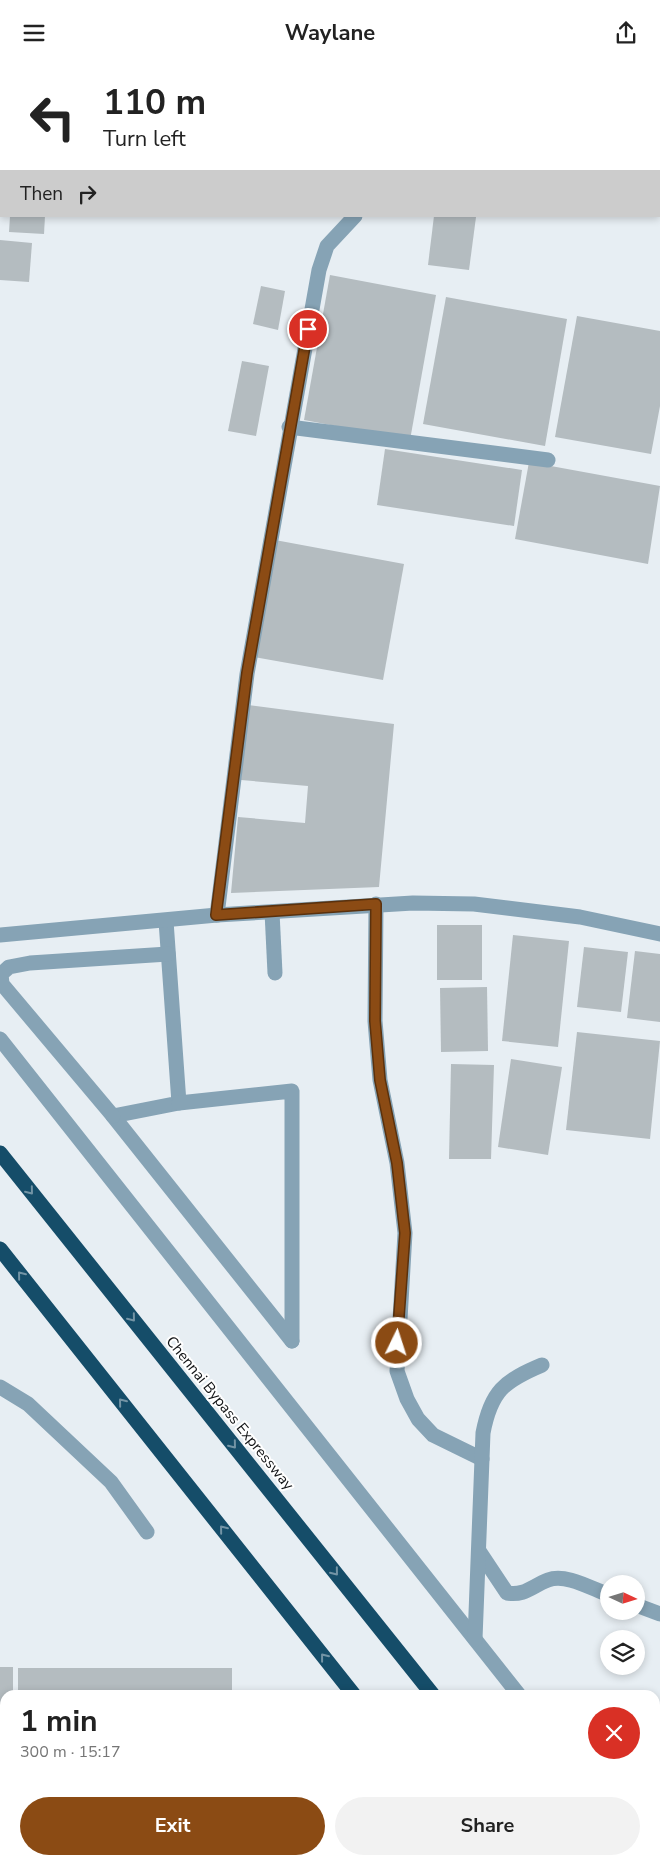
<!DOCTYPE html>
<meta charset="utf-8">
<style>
:root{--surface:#fff;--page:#f2f2f2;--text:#222;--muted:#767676;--accent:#8b4b14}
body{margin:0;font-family:"Nunito Sans",sans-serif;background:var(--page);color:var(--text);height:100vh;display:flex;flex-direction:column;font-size:19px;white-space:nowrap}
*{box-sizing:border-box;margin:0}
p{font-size:16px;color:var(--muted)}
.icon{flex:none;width:28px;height:28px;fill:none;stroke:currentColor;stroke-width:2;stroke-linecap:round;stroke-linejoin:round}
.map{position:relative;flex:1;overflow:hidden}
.sheet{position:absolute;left:0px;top:1625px;width:660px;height:175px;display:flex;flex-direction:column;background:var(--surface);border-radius:15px 15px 0 0;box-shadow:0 2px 8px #0003}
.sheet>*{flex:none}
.hud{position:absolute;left:0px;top:0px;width:660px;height:152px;box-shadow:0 2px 8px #0003;background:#fff;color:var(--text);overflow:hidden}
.needle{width:32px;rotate:94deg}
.tools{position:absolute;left:600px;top:1510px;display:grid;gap:10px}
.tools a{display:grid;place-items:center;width:45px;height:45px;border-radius:50%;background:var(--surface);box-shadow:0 2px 8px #0003;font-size:25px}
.pin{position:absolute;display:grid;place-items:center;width:42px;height:42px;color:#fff;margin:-21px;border:2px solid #fff;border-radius:50%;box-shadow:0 1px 5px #0007}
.me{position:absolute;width:55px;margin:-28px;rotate:4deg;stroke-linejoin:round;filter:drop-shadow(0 0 4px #0008)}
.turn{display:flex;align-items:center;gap:18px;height:105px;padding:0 20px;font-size:22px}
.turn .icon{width:65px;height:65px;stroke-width:2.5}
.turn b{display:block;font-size:35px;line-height:42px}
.then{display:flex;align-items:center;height:48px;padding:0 20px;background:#0003;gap:10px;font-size:19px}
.round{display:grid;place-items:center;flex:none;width:52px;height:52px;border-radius:26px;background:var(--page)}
.head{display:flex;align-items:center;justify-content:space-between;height:85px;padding:0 20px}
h1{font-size:30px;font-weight:700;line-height:38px}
.action{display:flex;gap:10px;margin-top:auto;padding:10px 20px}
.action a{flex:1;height:58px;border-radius:30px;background:var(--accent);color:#fff;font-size:20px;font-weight:700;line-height:58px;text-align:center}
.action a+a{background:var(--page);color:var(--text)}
header{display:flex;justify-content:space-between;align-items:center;height:65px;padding:0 20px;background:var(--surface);font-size:22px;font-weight:700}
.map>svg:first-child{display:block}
.building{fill:#b4bcc0}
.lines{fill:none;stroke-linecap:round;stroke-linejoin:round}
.minor{stroke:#86a3b5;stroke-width:15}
.highway{stroke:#154d69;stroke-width:15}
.oneway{stroke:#7394a5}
.route-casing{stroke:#5a310d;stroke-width:12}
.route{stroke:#8b4b14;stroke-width:9}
.labels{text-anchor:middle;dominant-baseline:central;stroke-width:4;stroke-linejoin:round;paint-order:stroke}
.street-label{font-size:15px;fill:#111315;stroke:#fff}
</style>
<header><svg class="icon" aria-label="menu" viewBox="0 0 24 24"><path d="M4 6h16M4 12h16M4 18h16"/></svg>Waylane<svg class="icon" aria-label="share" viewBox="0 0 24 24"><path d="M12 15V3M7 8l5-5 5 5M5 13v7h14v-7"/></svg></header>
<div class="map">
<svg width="660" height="1800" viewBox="0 0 660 1800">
<rect width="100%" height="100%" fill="#e7eef3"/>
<g class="building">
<polygon points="10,151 45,151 44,169 9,167"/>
<polygon points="434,151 476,152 469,205 428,200"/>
<polygon points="0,175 32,178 29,217 0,215"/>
<polygon points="330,210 436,230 410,375 304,355"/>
<polygon points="261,221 285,226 278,265 253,259"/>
<polygon points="446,232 567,254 545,381 423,359"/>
<polygon points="577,251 660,266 660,341 651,389 555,372"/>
<polygon points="242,296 269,301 256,371 228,366"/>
<polygon points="385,384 522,405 514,461 377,440"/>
<polygon points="529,397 660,421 648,499 515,474"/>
<polygon points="275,475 404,499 383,615 254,592"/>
<polygon points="248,640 394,659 379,822 231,828 238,752 305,758 308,721 241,715"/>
<rect x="437" y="860" width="45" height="55"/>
<polygon points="513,870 569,876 558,982 502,976"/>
<polygon points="584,882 628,887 621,947 577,942"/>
<polygon points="635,886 660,889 660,957 627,953"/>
<polygon points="487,922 488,986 441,987 440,923"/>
<polygon points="577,967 660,976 650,1074 566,1065"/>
<polygon points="511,994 562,1002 548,1090 498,1082"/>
<polygon points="451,999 494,1000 491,1094 449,1094"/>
<polygon points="0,1602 13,1602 13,1630 5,1630 5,1692 0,1692"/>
<rect x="18" y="1603" width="214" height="27"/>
<polygon points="186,1795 265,1798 265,1800 186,1800"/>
<rect x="34" y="1798" width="39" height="2"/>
</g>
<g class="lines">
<g class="minor">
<polyline points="582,0 591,1"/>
<polyline points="401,1 402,0"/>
<polyline points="659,11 660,11"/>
<polyline points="289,362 548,395"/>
<polyline points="376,839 375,956 380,1015 397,1098 405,1168 397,1306 407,1334 418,1354 433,1370 482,1394"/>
<polyline points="272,847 275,908"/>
<polyline points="217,850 247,609 319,205 327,181 355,151"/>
<polyline points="166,856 179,1038 113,1051 292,1276"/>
<polyline points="0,870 217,850 413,838 474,839 580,852 660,869"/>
<polyline points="0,974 519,1630"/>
<polyline points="179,1038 292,1026 292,1276"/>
<polyline points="113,1051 2,919 1,909 9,902 30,898 168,889"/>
<polyline points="0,1322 28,1339 111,1417 147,1467"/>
<path d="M 479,1486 L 507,1528 C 525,1531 532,1521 548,1515 C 566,1508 592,1524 609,1530"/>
<polyline points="636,1540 660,1549"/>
<path d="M 475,1574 L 483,1368 C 491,1326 504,1316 542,1300"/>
<polyline points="645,1795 649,1800"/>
</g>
<g class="highway">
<polyline points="0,1088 433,1630"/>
<polyline points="0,1184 354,1630"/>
<polyline points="484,1795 488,1800"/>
<polyline points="565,1795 569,1800"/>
</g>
</g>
<defs><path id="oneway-chevron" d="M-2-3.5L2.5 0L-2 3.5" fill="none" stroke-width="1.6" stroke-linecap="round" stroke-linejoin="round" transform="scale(1.25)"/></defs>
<g class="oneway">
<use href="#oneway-chevron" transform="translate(30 1126) rotate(51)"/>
<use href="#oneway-chevron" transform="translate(21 1210) rotate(-129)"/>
<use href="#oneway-chevron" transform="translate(132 1253) rotate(51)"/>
<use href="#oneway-chevron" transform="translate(122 1337) rotate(-129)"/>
<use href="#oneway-chevron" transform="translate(233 1380) rotate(51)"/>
<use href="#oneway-chevron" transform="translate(223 1464) rotate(-129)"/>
<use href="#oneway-chevron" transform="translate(335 1507) rotate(51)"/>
<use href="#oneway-chevron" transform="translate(324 1592) rotate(-128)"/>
</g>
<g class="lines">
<defs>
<polyline id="route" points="308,264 247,608 216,850 376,839 375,956 380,1015 397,1098 405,1168 397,1278"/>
</defs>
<use href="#route" class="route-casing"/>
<use href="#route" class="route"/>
</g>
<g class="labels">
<g class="street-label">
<text transform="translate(230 1348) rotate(51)">Chennai Bypass Expressway</text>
</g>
</g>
</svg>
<div class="tools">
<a><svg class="needle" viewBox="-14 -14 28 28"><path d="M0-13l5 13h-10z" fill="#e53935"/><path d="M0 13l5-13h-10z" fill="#767676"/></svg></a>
<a><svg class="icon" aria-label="layers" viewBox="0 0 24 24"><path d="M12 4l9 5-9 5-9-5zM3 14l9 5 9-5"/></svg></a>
</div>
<div class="pin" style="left:308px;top:264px;background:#d93025"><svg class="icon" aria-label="arrive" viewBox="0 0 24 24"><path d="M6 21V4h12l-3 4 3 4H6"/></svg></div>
<svg class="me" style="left:397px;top:1278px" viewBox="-20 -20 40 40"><circle r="17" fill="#8b4b14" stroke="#fff" stroke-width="3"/><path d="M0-11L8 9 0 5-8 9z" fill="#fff"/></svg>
<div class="hud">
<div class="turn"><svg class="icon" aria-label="left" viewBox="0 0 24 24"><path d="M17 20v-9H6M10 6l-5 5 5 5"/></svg><div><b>110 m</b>Turn left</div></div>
<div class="then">Then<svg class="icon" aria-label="right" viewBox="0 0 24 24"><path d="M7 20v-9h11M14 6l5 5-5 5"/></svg></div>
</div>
<section class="sheet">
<div class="head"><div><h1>1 min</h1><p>300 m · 15:17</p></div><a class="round" style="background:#d93025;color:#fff"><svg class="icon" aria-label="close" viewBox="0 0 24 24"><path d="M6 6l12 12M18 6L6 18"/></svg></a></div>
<div class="action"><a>Exit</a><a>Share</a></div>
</section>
</div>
